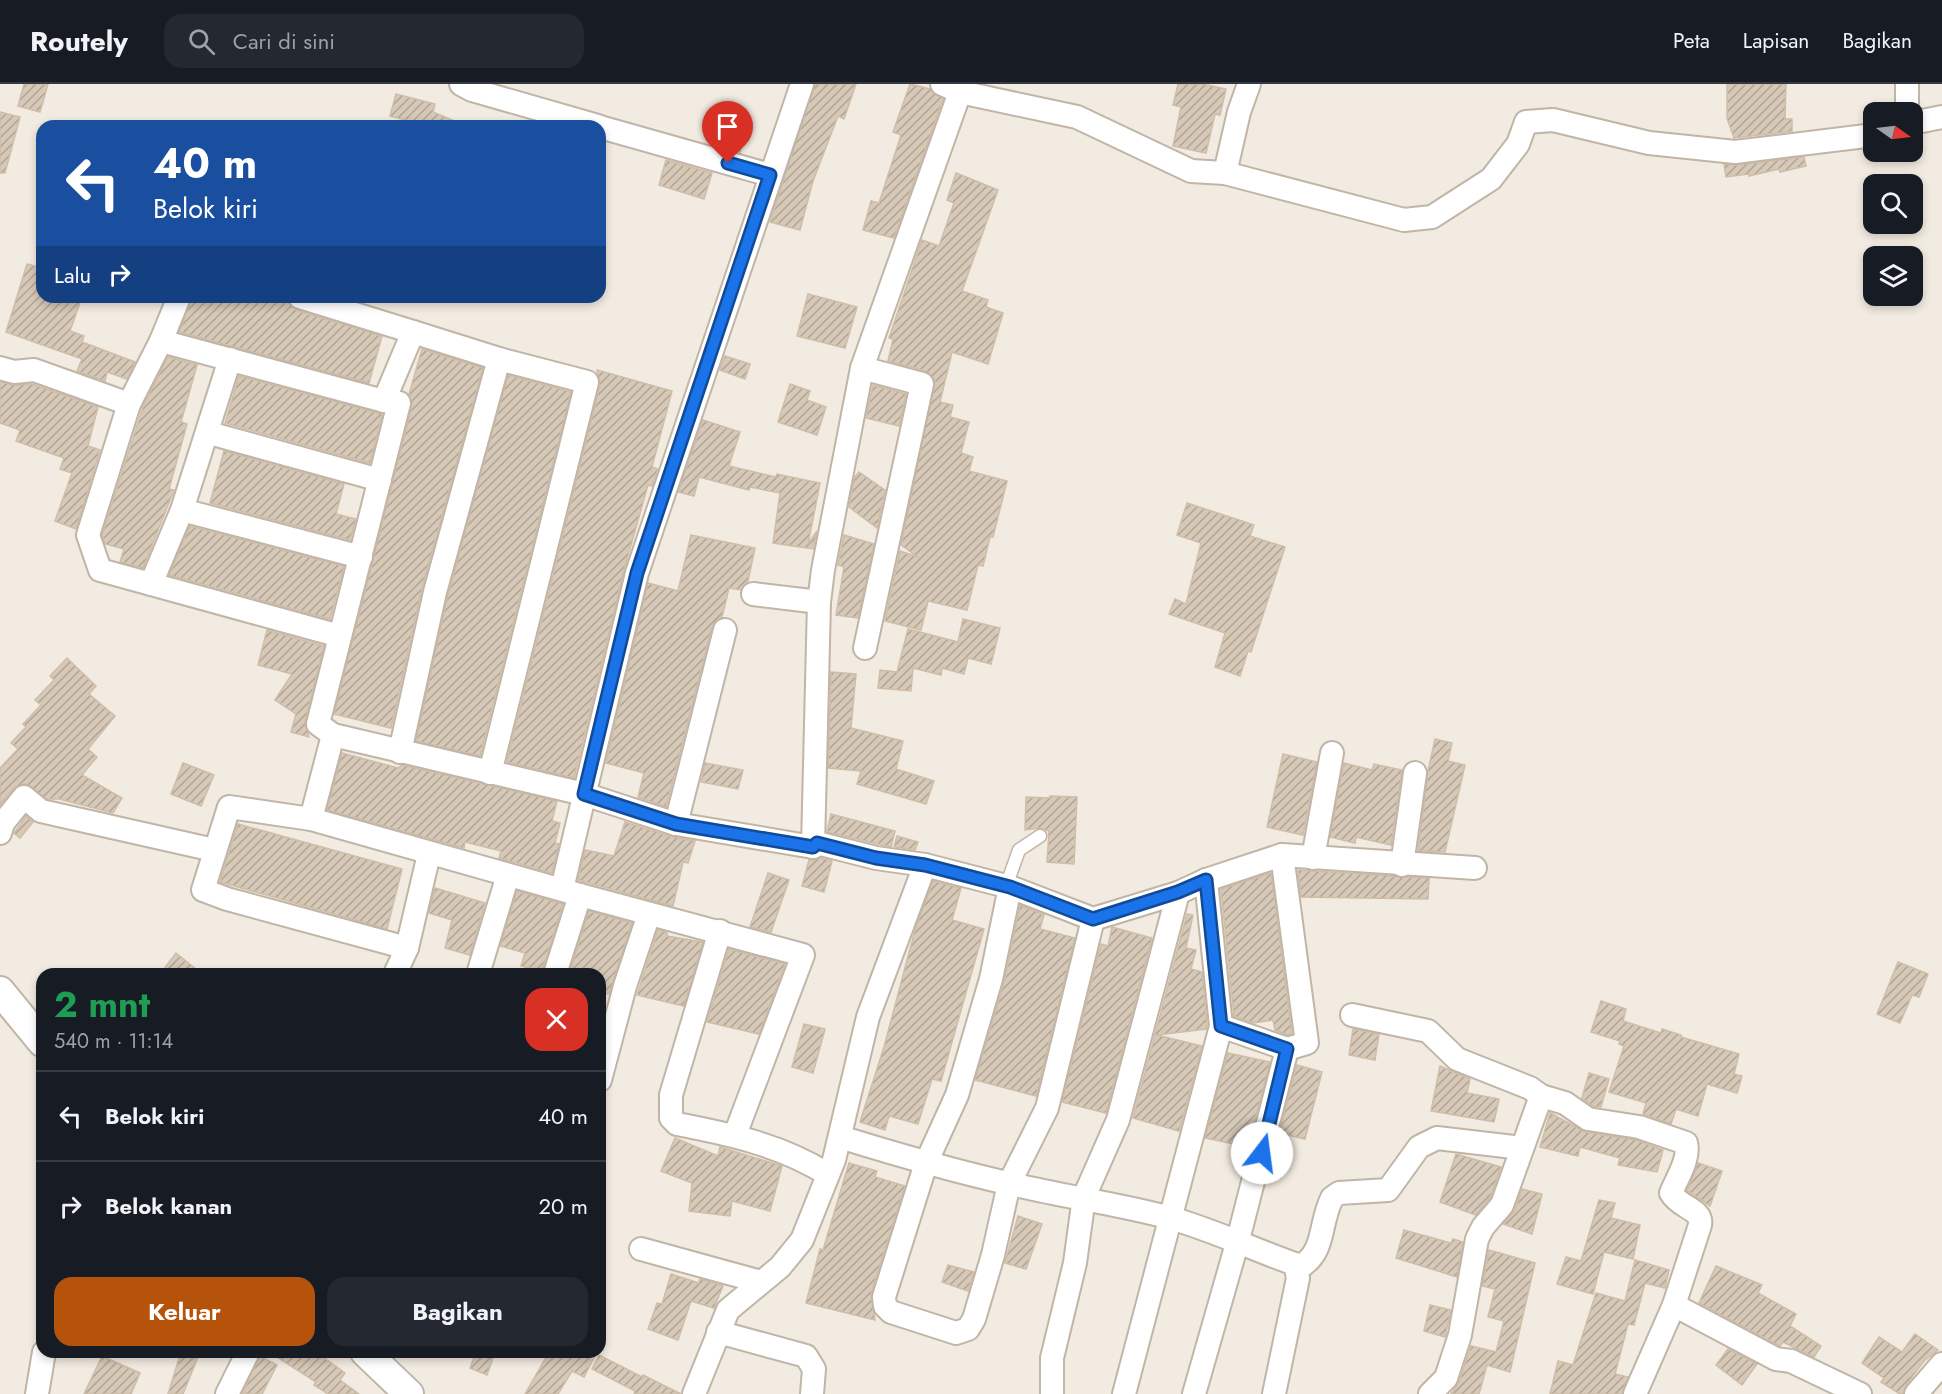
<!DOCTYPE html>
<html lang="id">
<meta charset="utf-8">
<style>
:root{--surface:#171b24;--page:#242831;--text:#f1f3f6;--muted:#9ea1a6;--line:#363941;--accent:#b45309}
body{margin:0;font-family:Jost,sans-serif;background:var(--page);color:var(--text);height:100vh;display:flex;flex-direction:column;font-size:22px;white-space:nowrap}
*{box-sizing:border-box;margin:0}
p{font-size:20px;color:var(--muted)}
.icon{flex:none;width:33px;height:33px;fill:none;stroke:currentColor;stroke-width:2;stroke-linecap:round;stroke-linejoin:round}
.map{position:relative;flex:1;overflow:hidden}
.side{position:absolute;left:36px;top:884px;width:570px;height:390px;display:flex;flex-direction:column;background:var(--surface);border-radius:18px;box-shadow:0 3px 9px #0003}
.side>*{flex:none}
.hud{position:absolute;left:36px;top:36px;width:570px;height:183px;border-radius:18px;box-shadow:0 3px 9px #0003;background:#1a4fa0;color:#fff;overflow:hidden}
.needle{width:39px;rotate:104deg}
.buttons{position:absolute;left:1863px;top:18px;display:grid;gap:12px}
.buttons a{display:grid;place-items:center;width:60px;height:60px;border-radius:12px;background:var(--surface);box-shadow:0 3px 9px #0003;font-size:30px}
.pin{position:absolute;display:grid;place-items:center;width:51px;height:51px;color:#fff;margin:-62px -26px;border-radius:50% 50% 50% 0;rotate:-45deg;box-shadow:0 0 6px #0007}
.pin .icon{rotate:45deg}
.me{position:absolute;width:66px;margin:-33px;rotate:15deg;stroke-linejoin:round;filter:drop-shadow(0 0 4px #0008)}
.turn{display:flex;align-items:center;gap:21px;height:126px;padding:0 18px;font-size:27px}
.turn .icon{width:78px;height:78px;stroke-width:2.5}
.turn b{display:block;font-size:42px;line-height:51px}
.then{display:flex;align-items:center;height:57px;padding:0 18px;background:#0003;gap:12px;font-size:22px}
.round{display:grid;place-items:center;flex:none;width:63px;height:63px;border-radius:18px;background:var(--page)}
.overview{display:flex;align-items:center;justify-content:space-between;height:102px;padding:0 18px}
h1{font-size:36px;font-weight:700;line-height:45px;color:#1e9e55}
.cta{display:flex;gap:12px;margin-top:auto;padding:12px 18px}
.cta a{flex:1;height:69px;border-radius:18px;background:var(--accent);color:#fff;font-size:24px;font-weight:700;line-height:69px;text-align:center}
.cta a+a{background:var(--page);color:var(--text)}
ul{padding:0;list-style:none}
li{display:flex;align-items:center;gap:18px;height:90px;padding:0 18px;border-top:2px solid var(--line)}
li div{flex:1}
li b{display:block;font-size:22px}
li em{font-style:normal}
header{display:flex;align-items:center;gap:36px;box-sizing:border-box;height:84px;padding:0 30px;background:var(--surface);border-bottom:2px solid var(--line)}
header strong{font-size:28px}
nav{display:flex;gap:33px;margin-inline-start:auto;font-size:21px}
.search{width:420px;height:54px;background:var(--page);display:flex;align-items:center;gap:15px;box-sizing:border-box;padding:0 21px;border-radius:18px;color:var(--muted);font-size:22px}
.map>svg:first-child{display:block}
.building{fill:url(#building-hatch);stroke:#d0bda8;stroke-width:1.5}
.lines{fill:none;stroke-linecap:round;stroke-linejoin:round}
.service-casing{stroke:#c0b5a6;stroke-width:15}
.minor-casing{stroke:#c0b5a6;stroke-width:26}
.tertiary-casing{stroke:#c0b5a6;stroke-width:32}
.service{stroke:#fff;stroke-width:12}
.minor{stroke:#fff;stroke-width:22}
.tertiary{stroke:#fff;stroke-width:28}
.route-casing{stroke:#114b97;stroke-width:15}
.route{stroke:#1a73e8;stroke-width:10}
</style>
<header>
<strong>Routely</strong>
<div class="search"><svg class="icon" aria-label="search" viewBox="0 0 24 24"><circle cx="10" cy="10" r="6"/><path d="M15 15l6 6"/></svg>Cari di sini</div>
<nav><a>Peta</a><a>Lapisan</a><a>Bagikan</a></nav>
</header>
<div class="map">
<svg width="1942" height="1310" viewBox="0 0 1942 1310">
<defs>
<pattern id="building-hatch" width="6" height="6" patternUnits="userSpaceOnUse" patternTransform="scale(1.5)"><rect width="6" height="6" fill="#d7c9b8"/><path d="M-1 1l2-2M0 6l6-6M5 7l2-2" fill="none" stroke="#b0a496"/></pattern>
</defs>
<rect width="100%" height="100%" fill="#f2ebe1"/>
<g class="building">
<polygon points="24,0 48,0 40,28 18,22"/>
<polygon points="815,0 856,0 844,35 838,32 813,97 800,146 770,138"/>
<polygon points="910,0 930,5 943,15 894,154 863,146 871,117 879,119 901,51 893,48"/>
<polygon points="1178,0 1203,0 1226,5 1220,31 1215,30 1206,69 1173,62 1181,23 1173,21"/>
<polygon points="1727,0 1786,0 1785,35 1792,35 1792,47 1734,54 1727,34"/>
<polygon points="396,10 435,20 433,28 466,42 428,42 390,32"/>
<polygon points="0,28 20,33 5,89 0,89"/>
<polygon points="719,31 749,41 740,68 710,60"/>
<polygon points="1804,73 1806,82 1780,88 1779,85 1749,92 1749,90 1726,93 1724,80 1737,81"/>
<polygon points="666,76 712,89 704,115 659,101"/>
<polygon points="956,89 998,106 962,207 988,216 986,223 1003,229 988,280 952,268 940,318 953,321 950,333 969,338 961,369 973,373 969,387 1007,397 993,453 990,453 983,482 978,481 967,526 928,517 921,546 885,537 900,467 918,473 901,461 935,297 925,287 888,277 893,255 889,254 922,156 939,162 954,119 947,116"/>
<polygon points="27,180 42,184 42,213 82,213 70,247 84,252 82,258 135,278 127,295 107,288 105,297 77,287 82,275 6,248"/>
<polygon points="808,210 857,223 845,264 797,252"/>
<polygon points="192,213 270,213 288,218 296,226 382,252 369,299 179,248"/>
<polygon points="422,265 483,284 422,504 391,644 334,630 412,322 409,310"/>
<polygon points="725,272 750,280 745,295 720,286"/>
<polygon points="168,273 197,281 181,338 187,340 169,405 174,406 143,484 120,478 124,465 105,460 102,451 144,320"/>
<polygon points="597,286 672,307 652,383 658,385 652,402 648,401 624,486 574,694 507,678 600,301"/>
<polygon points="508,291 571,308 480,672 416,657 448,511"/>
<polygon points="239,292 382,330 370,379 225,339"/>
<polygon points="0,298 15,301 32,300 98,323 88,362 100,366 76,445 55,437 72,389 60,385 64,374 16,357 20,346 0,339"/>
<polygon points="790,300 810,307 807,316 826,323 817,351 778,338"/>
<polygon points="873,301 906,310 899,342 866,334"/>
<polygon points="703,336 740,348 729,382 776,393 777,390 820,399 808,460 817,447 813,465 773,459 780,409 750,403 749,406 699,393 694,412 678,408"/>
<polygon points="224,367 344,400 336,430 356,435 350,456 210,419"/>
<polygon points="859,388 885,406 877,444 849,423 854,394"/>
<polygon points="1187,419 1254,441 1250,452 1285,463 1251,568 1248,567 1240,592 1215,583 1225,549 1169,530 1175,515 1186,520 1201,459 1177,451"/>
<polygon points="190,442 344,482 330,535 169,491"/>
<polygon points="691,451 755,464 748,497 741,506 729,504 722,533 712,543 666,723 638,713 644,689 606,679 648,499 678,507"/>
<polygon points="844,451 874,460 858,534 836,531 844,483 838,481"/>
<polygon points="963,535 1000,544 991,580 968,574 964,590 942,584 941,591 913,584 911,607 878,604 880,586 897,588 908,545 958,558"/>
<polygon points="267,546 324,562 305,637 309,653 291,648 296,630 275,616 292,590 258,581"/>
<polygon points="67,574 96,602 89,610 115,632 88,665 97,673 82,691 122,714 113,729 59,715 47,715 26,700 14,704 0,721 0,684 18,665 11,659 26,643 23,640 41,621 35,616 54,596 50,592"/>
<polygon points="831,588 856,590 851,644 903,657 896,685 934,697 926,720 857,700 861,687 828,684"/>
<polygon points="1435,655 1452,659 1448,677 1465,681 1445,768 1418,767 1428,687"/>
<polygon points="342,669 398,684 402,681 557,717 552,737 560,739 555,759 559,760 552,789 499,774 501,767 465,758 464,764 327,726"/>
<polygon points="1283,670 1317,678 1303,751 1267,743"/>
<polygon points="183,679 214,691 201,722 171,710"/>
<polygon points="705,679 743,686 738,705 701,698"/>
<polygon points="1344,679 1372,686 1374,680 1402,686 1391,761 1356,753 1355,759 1330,753"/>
<polygon points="1050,712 1077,713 1074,780 1047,778 1049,747 1040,744 1025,746 1026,713 1050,714"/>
<polygon points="831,730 895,747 891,763 827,748"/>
<polygon points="26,732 33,738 20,754 14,749"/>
<polygon points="625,738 672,753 695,757 688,779 683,778 673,822 578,796 585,766 614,772"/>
<polygon points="238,740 402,785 387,845 220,798"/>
<polygon points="897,752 918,758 915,766 894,763"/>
<polygon points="821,774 832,777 824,808 802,802 809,776"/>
<polygon points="1298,786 1429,794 1428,815 1301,813"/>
<polygon points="768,789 789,796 771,848 750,843"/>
<polygon points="1271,789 1292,949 1287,951 1275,946 1273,936 1253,939 1234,932 1221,805"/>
<polygon points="933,797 961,804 952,836 984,845 941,997 932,995 918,1040 889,1032 885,1046 860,1038 884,963 915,846"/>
<polygon points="435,804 485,819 470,871 445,864 452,836 429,829"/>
<polygon points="517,807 563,820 542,887 521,882 525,869 500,862"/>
<polygon points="1020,821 1044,831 1040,845 1075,854 1036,1012 975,996 1004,899"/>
<polygon points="589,827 632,839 609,910 600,909 600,890 569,890"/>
<polygon points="1187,830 1193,831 1186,864 1196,866 1191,885 1202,888 1207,941 1206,945 1157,951 1202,962 1179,1047 1133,1034"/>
<polygon points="1112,843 1152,854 1106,1029 1062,1018 1101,860 1108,862"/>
<polygon points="658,846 667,848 667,852 703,858 684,922 637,911"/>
<polygon points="729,865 785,880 759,950 707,938"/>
<polygon points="176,869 202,890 160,890"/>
<polygon points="1898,878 1928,890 1919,913 1912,911 1900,939 1877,930"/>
<polygon points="1601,917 1626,925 1623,937 1661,949 1662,945 1681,951 1681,953 1739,970 1734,990 1742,992 1737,1009 1707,1000 1698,1032 1676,1025 1671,1040 1643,1030 1646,1019 1609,1008 1624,962 1619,960 1620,957 1591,948"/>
<polygon points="804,940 825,945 813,989 792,983"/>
<polygon points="1353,945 1379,950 1375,976 1349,971"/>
<polygon points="1228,969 1270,978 1248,1063 1205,1054"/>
<polygon points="1297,981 1322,988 1305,1055 1279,1049"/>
<polygon points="1440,982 1470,995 1467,1009 1499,1015 1494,1038 1431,1027"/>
<polygon points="1589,989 1609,995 1601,1023 1593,1022 1582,1014"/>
<polygon points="1550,1029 1585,1048 1636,1056 1663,1066 1657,1088 1618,1081 1620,1074 1580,1063 1578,1072 1540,1063"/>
<polygon points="675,1054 718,1072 720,1063 782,1082 770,1127 732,1117 730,1132 689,1127 692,1099 661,1087"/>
<polygon points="1456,1070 1501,1083 1490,1114 1476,1131 1440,1118"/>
<polygon points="849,1079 877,1087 875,1093 905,1102 871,1209 875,1236 806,1219 820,1165 823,1166"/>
<polygon points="1698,1079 1722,1087 1710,1122 1687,1107"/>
<polygon points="1522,1105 1542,1110 1532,1150 1503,1140 1515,1126"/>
<polygon points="1599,1116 1615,1119 1611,1134 1640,1141 1633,1175 1604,1168 1593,1210 1557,1200 1566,1173 1581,1177"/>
<polygon points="1018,1132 1042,1140 1026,1185 1005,1179"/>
<polygon points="1404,1146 1451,1159 1453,1155 1463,1158 1457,1193 1396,1174"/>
<polygon points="1489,1166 1535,1179 1510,1288 1487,1281 1479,1310 1451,1310 1459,1298 1471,1262 1496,1268 1504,1237 1488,1233 1495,1205 1482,1202"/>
<polygon points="1635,1176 1669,1186 1665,1204 1645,1199 1634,1241 1628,1240 1615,1290 1628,1293 1622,1310 1550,1310 1558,1277 1573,1281 1596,1209 1625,1217"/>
<polygon points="948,1181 974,1188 968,1207 942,1198"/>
<polygon points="1716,1182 1762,1201 1758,1209 1796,1230 1790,1242 1821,1262 1814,1273 1783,1258 1780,1262 1699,1219"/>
<polygon points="671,1190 699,1199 700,1195 723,1202 714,1224 691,1217 678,1256 648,1245 657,1219 662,1220"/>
<polygon points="1430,1221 1451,1226 1445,1253 1424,1247"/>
<polygon points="1915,1250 1938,1266 1924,1277 1906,1301 1903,1310 1900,1310 1881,1298 1884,1294 1862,1279 1879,1253 1902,1268"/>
<polygon points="1728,1265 1757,1280 1742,1301 1716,1281"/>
<polygon points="181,1268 200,1268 183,1310 168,1310"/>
<polygon points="269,1268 316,1268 345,1289 340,1296 359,1310 328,1310 314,1301 316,1298"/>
<polygon points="476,1268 495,1268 487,1291 470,1284"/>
<polygon points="549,1268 597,1268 584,1293 572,1287 558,1310 525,1310"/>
<polygon points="599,1271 642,1293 643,1291 681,1310 634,1310 635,1307 592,1285"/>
<polygon points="102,1272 140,1289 131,1310 84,1310"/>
<polygon points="260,1272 277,1281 262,1310 242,1310"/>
</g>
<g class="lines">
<defs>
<polyline id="service" points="1010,803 1009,794 1019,766 1040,752"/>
<g id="minor">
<polyline points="461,0 472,6 598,42"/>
<polyline points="942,0 960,8 1077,33 1191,87 1225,89 1404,136 1432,133 1491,95 1518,60 1526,38 1553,36 1649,59 1735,68 1874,51"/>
<polyline points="1907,28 1907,0"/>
<polyline points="1912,39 1942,33"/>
<polyline points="600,43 770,91"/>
<polyline points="1225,89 1239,28 1249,0"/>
<polyline points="179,213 161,257 129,320 88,451 100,486 340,552"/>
<polyline points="300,213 413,248"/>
<polyline points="161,257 384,317"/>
<polyline points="0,284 14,288 34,286 129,320"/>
<polyline points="862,284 922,300 865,564"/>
<polyline points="209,349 380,396"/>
<polyline points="182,426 361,473"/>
<polyline points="151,500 182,426 230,275"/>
<polyline points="753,510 819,518"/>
<polyline points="400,668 435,508 499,275"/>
<polyline points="490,689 587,298 499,275 413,248 384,317 399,319 318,640 333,651 584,710 676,740 725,546"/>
<polyline points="311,735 333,651"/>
<polyline points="676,740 813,763"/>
<polyline points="0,749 3,739 24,713 41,727 214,766"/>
<polyline points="1282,771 1307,959 1287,965"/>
<polyline points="1313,774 1332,669"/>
<polyline points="925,781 1010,803 1093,835 1178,809"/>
<polyline points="1402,781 1415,689"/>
<polyline points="1206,796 1221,942"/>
<polyline points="1010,803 991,895 957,1011 926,1079 884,1213 885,1222 891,1228 956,1249 968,1245 974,1235 993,1171 1009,1100 1047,1024 1093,835"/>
<polyline points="562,805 637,489 802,0"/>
<path d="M 720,847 L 671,1011 L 671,1034 L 677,1040 C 729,1050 781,1061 827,1090"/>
<polyline points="407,864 227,815 203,806 229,723 311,735 580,811 803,871 735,1051"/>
<polyline points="395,890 407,864 429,770"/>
<polyline points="478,890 508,791"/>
<polyline points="555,890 580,811"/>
<path d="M 1352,931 L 1428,947 L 1457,975 L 1530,1004 L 1541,1012 L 1565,1019 L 1588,1035 L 1639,1043 L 1686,1059 C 1690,1075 1677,1094 1671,1109 C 1681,1125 1703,1125 1700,1141 L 1674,1221 L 1635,1310"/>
<polyline points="600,996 625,902 649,830"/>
<path d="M 840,1053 C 895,1070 950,1086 1007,1099 C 1060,1112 1114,1119 1167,1133 C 1211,1145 1252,1165 1295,1180 L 1298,1194 L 1274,1310"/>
<polyline points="641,1165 761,1198"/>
<path d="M 1297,1185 C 1327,1168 1318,1142 1332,1114 L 1339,1109 L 1388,1106 L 1419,1063 L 1437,1054 L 1522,1064"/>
<polyline points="1674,1221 1776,1275 1791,1277 1860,1310"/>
<polyline points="718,1248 806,1272 814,1285 812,1310"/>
<polyline points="37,1310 44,1268"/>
<polyline points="227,1310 248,1268"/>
<polyline points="694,1310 728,1226 780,1183 802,1156 834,1076 868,933 925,781 876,774 817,759 813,763 819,518 823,486 862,284 960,8"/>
<polyline points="1052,1310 1052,1274 1075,1179 1084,1113 1118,1036 1178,809 1206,796 1282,771 1475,784"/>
<polyline points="1124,1310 1221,942 1287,965 1238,1156 1194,1310"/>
<polyline points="1430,1310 1446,1294 1460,1251 1477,1155 1483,1143 1502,1121 1541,1012"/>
<polyline points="1916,1310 1942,1280"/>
</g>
<g id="tertiary">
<polyline points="0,907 42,958"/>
<polyline points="365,1268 409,1310"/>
</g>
</defs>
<use href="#service" class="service-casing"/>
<use href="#minor" class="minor-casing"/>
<use href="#tertiary" class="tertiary-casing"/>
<use href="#service" class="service"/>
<use href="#minor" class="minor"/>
<use href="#tertiary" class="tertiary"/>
</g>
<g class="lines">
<defs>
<polyline id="route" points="728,79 770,91 637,489 584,710 676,740 813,763 817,759 876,774 925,781 1010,803 1093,835 1178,808 1206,796 1221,942 1287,965 1262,1069"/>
</defs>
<use href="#route" class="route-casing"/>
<use href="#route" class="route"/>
</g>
</svg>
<div class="buttons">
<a><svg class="needle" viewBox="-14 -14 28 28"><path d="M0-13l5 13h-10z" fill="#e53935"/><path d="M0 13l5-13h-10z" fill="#9ea1a6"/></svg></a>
<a><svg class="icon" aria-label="search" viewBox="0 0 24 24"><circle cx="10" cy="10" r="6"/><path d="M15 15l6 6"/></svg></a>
<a><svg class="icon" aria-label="layers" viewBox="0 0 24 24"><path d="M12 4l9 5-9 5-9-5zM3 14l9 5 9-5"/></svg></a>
</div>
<div class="pin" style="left:728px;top:79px;background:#d93025"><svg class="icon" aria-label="arrive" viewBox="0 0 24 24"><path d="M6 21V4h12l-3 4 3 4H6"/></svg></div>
<svg class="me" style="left:1262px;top:1069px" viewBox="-20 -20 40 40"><circle r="19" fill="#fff"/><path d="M0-13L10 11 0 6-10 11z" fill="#1a73e8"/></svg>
<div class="hud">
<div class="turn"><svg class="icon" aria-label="left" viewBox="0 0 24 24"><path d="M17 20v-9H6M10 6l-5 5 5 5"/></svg><div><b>40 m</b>Belok kiri</div></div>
<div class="then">Lalu<svg class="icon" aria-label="right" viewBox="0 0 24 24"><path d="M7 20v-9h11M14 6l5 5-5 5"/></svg></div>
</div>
<section class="side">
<div class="overview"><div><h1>2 mnt</h1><p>540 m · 11:14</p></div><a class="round" style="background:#d93025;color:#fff"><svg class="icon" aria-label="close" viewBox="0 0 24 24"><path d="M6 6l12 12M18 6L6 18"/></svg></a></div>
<ul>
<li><svg class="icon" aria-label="left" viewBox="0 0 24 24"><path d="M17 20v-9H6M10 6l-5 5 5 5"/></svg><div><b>Belok kiri</b></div><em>40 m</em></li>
<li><svg class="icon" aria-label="right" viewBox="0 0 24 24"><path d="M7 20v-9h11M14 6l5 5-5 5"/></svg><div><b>Belok kanan</b></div><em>20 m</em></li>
</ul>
<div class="cta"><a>Keluar</a><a>Bagikan</a></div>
</section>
</div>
